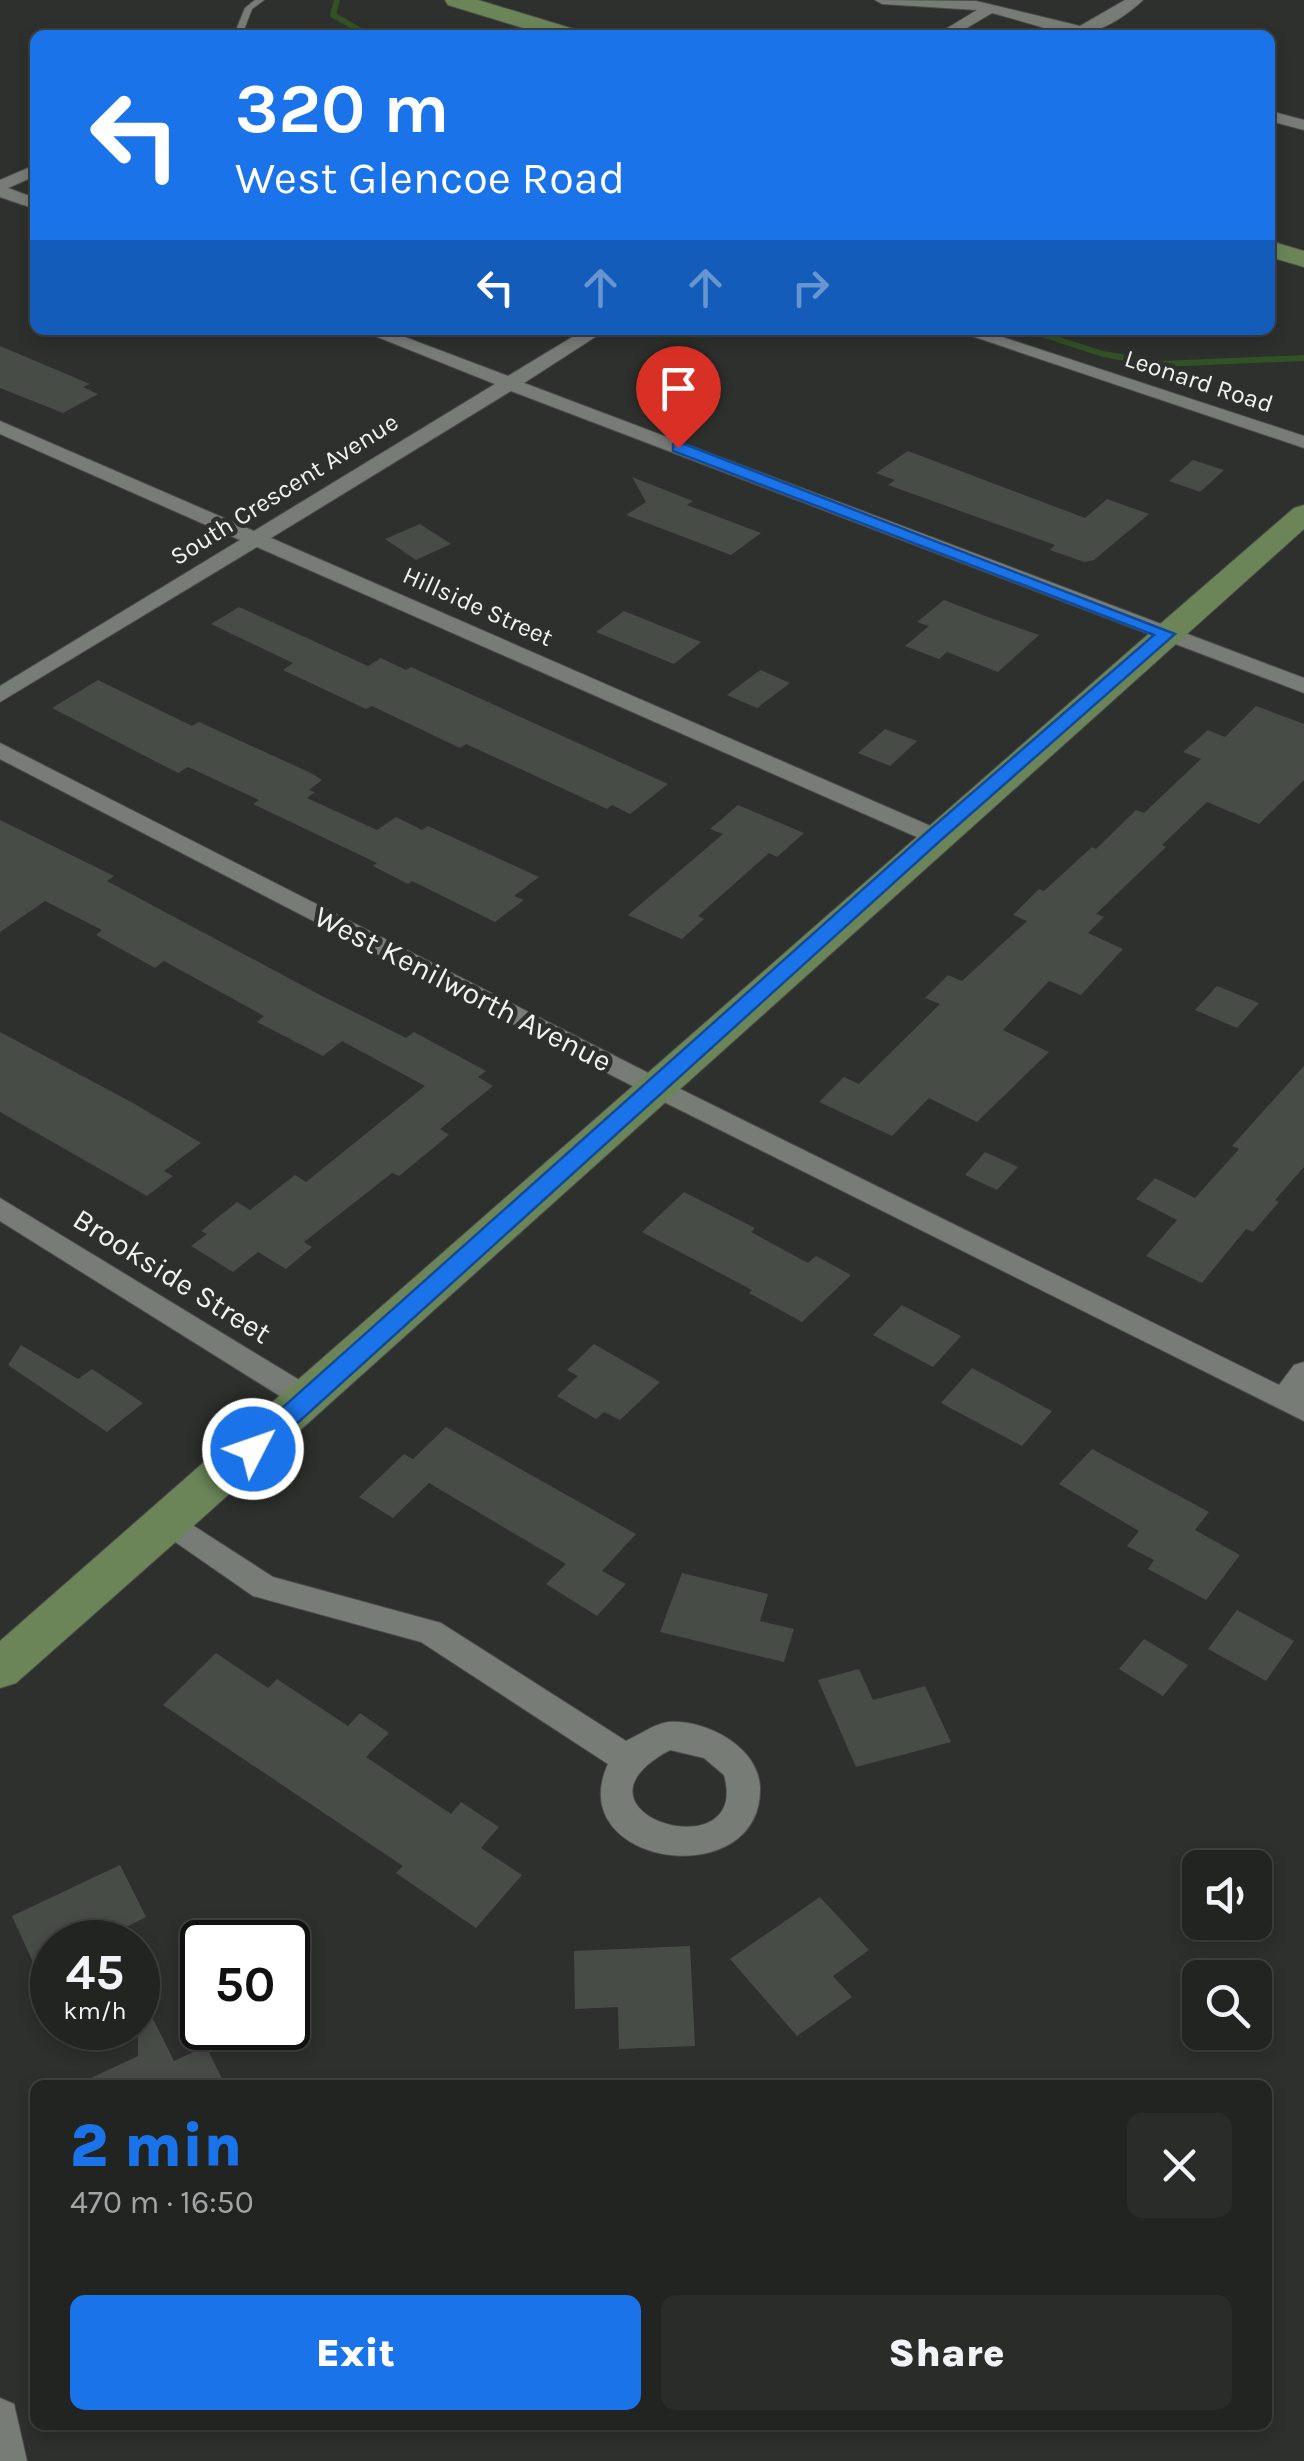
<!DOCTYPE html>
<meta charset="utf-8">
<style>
:root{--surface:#222421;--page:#2a2c2a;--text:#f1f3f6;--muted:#a2a4a5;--line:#3f413f;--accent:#1a73e8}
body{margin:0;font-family:Karla,sans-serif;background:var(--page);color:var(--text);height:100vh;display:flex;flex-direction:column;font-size:38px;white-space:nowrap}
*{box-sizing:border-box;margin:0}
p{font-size:32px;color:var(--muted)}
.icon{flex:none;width:55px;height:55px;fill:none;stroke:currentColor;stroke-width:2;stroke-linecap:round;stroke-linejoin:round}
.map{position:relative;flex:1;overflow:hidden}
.drawer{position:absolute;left:30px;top:2080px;width:1242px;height:350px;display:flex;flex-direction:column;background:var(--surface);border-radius:15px;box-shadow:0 5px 15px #0003,0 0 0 2px var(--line)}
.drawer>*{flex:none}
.guide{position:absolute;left:30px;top:30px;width:1245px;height:305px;border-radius:15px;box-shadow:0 5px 15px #0003,0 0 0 2px var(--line);background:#1a73e8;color:#fff;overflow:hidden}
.controls{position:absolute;left:1182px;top:1850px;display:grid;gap:20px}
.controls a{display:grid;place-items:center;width:90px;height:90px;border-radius:15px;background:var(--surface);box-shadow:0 5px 15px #0003,0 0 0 2px var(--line);font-size:50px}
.speed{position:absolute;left:30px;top:1920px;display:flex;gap:20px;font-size:50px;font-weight:700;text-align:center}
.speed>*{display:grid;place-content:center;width:130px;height:130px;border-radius:50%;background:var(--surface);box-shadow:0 5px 15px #0003,0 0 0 2px var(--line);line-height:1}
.speed small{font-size:25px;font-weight:400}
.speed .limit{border:5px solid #111;border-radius:15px;background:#fff;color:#111}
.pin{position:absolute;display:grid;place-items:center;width:85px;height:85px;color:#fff;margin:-102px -42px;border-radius:50% 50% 50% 0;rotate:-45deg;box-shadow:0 0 10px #0007}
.pin .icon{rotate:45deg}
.me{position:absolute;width:110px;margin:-55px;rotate:49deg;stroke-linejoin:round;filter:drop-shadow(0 0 8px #0008)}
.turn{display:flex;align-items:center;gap:35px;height:210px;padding:0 40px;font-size:45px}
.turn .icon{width:130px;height:130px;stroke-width:2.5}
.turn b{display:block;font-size:70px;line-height:85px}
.lanes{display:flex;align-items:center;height:95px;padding:0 40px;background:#0003;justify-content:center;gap:50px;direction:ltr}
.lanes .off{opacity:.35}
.round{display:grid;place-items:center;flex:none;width:105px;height:105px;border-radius:15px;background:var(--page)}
.summary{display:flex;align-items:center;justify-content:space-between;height:170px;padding:0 40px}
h1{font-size:60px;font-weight:800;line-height:75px;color:var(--accent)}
.primary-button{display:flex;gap:20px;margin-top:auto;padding:20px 40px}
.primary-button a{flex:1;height:115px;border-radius:15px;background:var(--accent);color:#fff;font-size:40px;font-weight:800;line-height:115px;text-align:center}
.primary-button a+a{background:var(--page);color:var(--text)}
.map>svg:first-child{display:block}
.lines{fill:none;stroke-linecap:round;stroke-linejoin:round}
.stream{stroke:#325124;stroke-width:6}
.building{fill:#484c47}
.service-casing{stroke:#4a4d49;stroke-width:2}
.minor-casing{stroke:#4a4d49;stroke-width:2}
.secondary-casing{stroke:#4a4d49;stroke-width:2}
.service{fill:#787c77;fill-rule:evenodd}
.minor{fill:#787c77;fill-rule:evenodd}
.secondary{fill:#6b8559;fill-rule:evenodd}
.route{fill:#1a73e8;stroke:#114b97;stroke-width:2.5}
.labels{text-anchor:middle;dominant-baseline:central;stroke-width:9;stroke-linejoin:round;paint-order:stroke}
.far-street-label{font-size:25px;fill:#f1f3f0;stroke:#2d302c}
.street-label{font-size:30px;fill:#f1f3f0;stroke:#2d302c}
</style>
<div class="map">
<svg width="1304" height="2461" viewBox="0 0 1304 2461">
<rect width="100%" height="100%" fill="#2d302c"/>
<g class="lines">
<g class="stream">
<polyline points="337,0 333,15 368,35"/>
<polyline points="1029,330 1103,354 1161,364 1304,358"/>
</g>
</g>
<g class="building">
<polygon points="0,346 90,384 83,387 98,394 63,413 0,388"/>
<polygon points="908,451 1085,518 1107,499 1149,514 1094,560 1084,562 1050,550 1055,545 888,485 895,480 876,473"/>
<polygon points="1193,460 1224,470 1200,492 1169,481"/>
<polygon points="632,477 693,501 687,505 761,533 731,555 626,515 646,502"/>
<polygon points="420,524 451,544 416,560 385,539"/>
<polygon points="944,600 988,617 1039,635 998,672 947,652 939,659 905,646 929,626 917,622"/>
<polygon points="239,607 368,666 381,658 406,670 411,667 668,784 630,814 612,805 607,809 466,744 460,748 372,706 366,709 283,670 293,663 211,624"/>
<polygon points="624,611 701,642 674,664 596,632"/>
<polygon points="760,670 790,683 757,708 727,695"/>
<polygon points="98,680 192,726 199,722 311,773 322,780 309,790 315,792 307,798 377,830 396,817 422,830 428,826 539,877 514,896 524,900 495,922 412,881 408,884 373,866 377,863 253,804 259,800 188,767 178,773 52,708"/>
<polygon points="1256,706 1304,724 1304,780 1259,824 1207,802 1162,845 1166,847 1096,914 1104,917 1088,933 1123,949 1081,995 1049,981 1003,1030 1049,1052 977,1122 929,1098 892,1136 819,1102 844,1077 859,1084 940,1004 925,998 948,975 962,981 1027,921 1013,915 1039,889 1044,891 1092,847 1096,849 1136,810 1144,813 1201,759 1183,752 1208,730 1225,737"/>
<polygon points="885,729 917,741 890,766 858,753"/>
<polygon points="738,805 804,833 777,857 769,853 698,916 704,919 682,939 628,915 723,834 710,829"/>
<polygon points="0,820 114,876 107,881 324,997 406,1038 414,1032 486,1071 478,1077 493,1086 440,1129 449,1135 399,1176 392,1173 304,1242 312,1247 286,1269 258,1252 233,1272 191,1246 207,1234 201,1231 237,1202 250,1210 295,1175 306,1182 425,1086 342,1041 323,1056 257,1022 264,1016 164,961 155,968 96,935 102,930 45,901 0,932"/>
<polygon points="1217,986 1259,1003 1237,1028 1195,1010"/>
<polygon points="0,1032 133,1103 201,1143 164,1171 173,1176 147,1196 0,1112"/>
<polygon points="1304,1066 1304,1167 1275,1200 1279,1202 1253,1232 1246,1229 1202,1283 1146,1256 1177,1220 1136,1199 1155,1178 1195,1198 1239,1149 1232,1146"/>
<polygon points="985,1152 1018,1167 997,1190 965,1175"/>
<polygon points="684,1192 755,1228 751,1232 808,1263 816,1256 851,1275 802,1322 749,1293 752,1290 642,1232"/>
<polygon points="902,1305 961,1336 933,1367 873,1335"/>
<polygon points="594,1344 660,1382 620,1420 604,1412 596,1419 557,1396 578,1376 567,1370"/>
<polygon points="21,1345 78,1379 92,1369 143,1403 107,1432 8,1365"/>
<polygon points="972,1368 1052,1411 1022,1446 941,1403"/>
<polygon points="446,1427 636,1534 602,1571 626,1584 597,1616 546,1584 566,1564 429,1483 393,1518 359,1497 404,1454 413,1459"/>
<polygon points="1092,1449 1209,1512 1195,1530 1240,1555 1206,1600 1148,1569 1154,1560 1127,1546 1139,1531 1059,1484"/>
<polygon points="682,1573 768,1594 760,1621 794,1629 784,1662 660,1632"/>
<polygon points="1237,1610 1294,1641 1266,1681 1208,1649"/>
<polygon points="1144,1639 1188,1665 1163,1696 1119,1669"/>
<polygon points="216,1653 268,1688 277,1679 348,1726 360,1713 389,1733 366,1757 451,1814 461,1802 499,1827 481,1848 522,1875 476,1928 396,1873 403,1866 163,1705"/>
<polygon points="859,1669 873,1700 925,1686 951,1742 856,1767 818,1680"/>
<polygon points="120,1865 146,1917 118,1931 124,1942 52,1942 52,2004 12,1916"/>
<polygon points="820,1897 869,1950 833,1976 852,1997 797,2036 730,1959"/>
<polygon points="690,1946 695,2046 619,2049 618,2007 575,2009 574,1951"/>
<polygon points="138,1989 174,2061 206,2046 225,2085 76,2085 138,2056"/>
</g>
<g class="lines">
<defs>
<polygon id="service" points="255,0 264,0 252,9 242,35 234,35 245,8"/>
<g id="minor">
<path d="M 875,0 L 976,1 L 1080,26 L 1125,0 L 1143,0 C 1087,52 1058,30 992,13 L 955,35 L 936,35 L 977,10 L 882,4 Z"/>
<polygon points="1270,111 1304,120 1304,130 1270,121"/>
<polygon points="35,165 35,176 8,188 35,198 35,209 0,197 0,180"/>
<polygon points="360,330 386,330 508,376 584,330 606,330 524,383 1304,678 1304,693 511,391 271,538 942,831 946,836 942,841 926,841 257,547 0,702 0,686 240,540 0,434 0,421 254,531 495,384"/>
<polygon points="954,330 981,330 1304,436 1304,448"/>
<polygon points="0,743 666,1082 1279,1385 1294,1365 1304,1362 1304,1421 648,1094 0,759"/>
<polygon points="0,1198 319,1392 324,1400 319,1408 309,1411 299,1408 0,1221"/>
<path d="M 169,1510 L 273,1577 L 441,1623 L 626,1741 C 639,1735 654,1724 668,1722 C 705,1719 758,1746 760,1787 C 763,1895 561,1867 608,1764 L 421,1642 L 253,1596 L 158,1530 L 154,1522 L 158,1514 ZM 670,1750 L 704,1758 L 724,1775 C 752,1873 552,1813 670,1750 Z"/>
<polygon points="0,2398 14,2404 27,2461 0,2461"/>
</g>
<g id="secondary">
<polygon points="445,0 478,0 577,30 580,35 546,35 448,5"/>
<polygon points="1270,241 1304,251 1304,267 1270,257"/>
<polygon points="1304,505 1304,529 180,1538 16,1683 0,1688 0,1641 1129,651 1294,508"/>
</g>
</defs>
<use href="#service" class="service-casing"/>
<use href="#minor" class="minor-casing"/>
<use href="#secondary" class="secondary-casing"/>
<use href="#service" class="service"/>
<use href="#minor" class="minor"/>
<use href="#secondary" class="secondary"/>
</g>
<polygon class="route" points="673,444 684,444 1175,634 941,840 261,1456 244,1456 240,1449 244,1442 927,832 1154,635 673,451"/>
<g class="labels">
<g class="far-street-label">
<text transform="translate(1199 381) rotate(18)">Leonard Road</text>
<text transform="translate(284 489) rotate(-32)">South Crescent Avenue</text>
<text transform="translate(478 606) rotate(24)">Hillside Street</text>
</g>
<g class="street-label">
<text transform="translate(463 989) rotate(27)">West Kenilworth Avenue</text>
<text transform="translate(172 1276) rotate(32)">Brookside Street</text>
</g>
</g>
</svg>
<div class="controls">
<a><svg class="icon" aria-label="sound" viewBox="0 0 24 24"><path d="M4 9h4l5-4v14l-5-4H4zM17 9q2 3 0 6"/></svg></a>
<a><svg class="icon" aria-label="search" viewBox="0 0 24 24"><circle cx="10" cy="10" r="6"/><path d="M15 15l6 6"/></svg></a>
</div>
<div class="speed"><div>45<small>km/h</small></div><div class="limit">50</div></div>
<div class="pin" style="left:678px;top:448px;background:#d93025"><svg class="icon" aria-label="arrive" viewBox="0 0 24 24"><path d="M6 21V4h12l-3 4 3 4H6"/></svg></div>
<svg class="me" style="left:253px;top:1449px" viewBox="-20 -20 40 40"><circle r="17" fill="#1a73e8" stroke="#fff" stroke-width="3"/><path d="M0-11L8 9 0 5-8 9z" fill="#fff"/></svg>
<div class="guide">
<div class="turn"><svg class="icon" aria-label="left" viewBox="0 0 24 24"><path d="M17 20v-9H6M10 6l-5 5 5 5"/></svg><div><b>320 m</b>West Glencoe Road</div></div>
<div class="lanes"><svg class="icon" aria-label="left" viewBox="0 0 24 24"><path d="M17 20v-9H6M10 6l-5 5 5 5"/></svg><svg class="icon off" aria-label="ahead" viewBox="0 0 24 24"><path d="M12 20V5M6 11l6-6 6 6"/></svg><svg class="icon off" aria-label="ahead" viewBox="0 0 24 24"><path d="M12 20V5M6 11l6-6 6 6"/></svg><svg class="icon off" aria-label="right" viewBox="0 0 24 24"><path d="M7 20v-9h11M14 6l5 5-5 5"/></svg></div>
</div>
<section class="drawer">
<div class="summary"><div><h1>2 min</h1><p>470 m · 16:50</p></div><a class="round"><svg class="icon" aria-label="close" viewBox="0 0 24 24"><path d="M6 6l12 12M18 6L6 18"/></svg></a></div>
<div class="primary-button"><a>Exit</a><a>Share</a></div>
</section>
</div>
